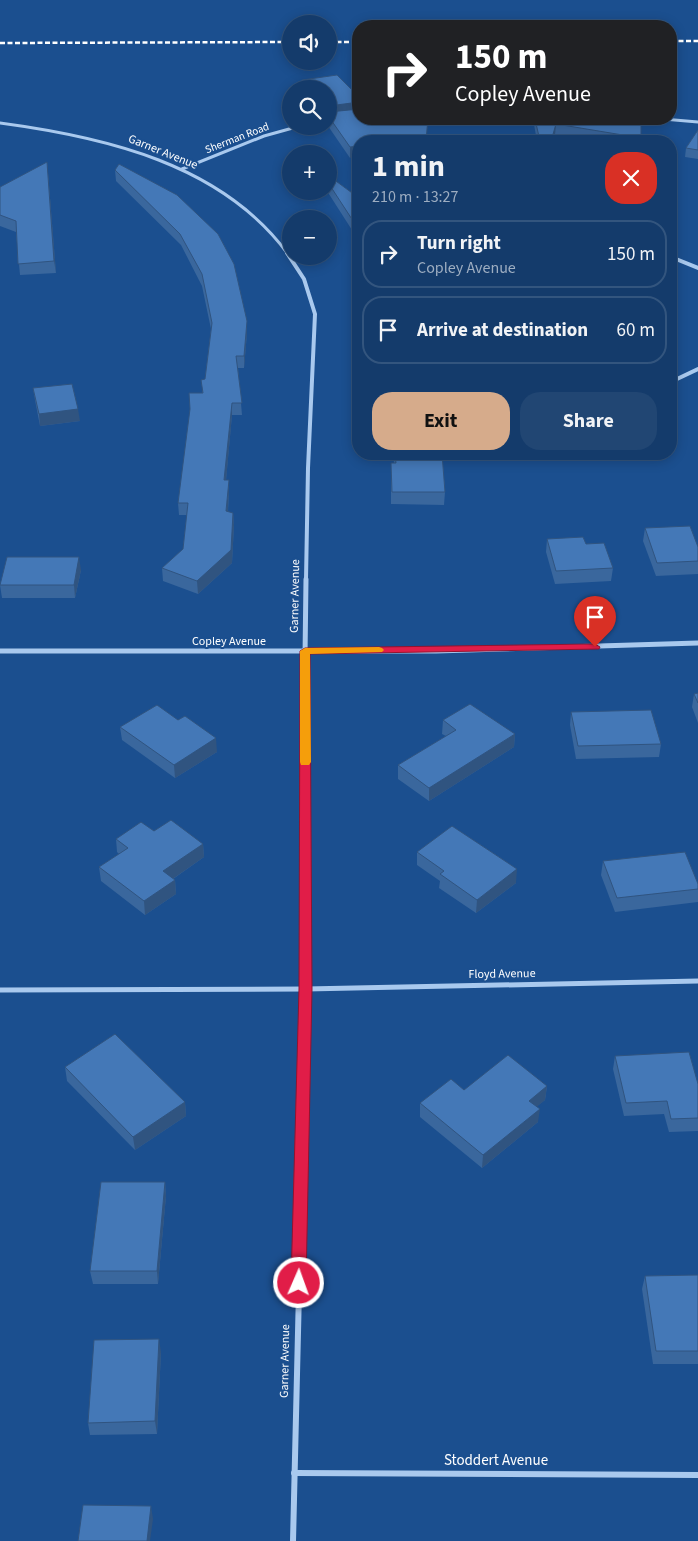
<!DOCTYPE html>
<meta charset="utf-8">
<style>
:root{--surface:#143b6b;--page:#214673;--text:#f1f3f6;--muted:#9dadc1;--line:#33557e;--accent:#d6ab8b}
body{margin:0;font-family:"Source Sans 3",sans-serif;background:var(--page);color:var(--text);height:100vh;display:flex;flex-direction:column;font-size:19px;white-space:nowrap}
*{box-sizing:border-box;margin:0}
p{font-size:16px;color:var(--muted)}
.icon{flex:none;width:28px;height:28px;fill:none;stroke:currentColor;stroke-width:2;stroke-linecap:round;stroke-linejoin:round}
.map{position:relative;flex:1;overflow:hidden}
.side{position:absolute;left:352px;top:135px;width:325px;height:325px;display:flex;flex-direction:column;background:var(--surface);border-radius:20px;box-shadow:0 2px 12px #0003,0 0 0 1px var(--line)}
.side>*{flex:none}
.banner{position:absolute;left:352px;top:20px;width:325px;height:105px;border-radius:20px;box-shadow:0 2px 12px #0003,0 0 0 1px var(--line);background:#202124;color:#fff;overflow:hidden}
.controls{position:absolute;left:282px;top:15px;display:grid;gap:10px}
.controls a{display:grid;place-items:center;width:55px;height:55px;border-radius:50%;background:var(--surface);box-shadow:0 2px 12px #0003,0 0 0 1px var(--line);font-size:25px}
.pin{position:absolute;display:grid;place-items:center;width:42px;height:42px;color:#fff;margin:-51px -21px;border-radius:50% 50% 50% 0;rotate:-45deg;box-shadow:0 0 5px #0007}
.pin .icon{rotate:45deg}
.me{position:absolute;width:55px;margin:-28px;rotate:2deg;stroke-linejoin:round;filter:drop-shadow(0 0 4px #0008)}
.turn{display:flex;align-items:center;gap:18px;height:105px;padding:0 20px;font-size:22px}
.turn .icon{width:65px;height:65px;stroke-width:2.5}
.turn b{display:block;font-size:35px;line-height:42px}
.round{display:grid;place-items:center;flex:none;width:52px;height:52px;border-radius:20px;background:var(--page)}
.head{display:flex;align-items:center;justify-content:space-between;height:85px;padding:0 20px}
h1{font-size:30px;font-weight:700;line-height:38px}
.button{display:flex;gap:10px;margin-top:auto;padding:10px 20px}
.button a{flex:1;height:58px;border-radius:20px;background:var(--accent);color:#111;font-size:20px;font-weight:700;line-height:58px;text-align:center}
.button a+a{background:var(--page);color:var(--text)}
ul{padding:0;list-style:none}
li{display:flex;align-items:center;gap:15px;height:68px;margin:0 10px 8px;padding:0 10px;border:2px solid var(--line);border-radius:20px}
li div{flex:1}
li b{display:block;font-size:19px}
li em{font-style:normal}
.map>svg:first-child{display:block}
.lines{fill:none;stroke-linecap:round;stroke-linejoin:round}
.minor-far3{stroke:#a9c9ee;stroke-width:3}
.minor-far2{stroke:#a9c9ee;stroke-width:4}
.minor-far1{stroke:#a9c9ee;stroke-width:5}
.minor{stroke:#a9c9ee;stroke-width:6}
.rail{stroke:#fff;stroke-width:2.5;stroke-dasharray:5 2.5;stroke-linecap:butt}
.wall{fill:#3a679d}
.shaded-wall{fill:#305480}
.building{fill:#4478b7;stroke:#305480}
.route{fill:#e11d48;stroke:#92132f}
.slow{fill:#f59e0b}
.labels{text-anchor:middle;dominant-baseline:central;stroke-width:4;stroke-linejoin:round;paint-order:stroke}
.far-street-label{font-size:11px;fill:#fff;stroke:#1b4f8f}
.street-label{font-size:12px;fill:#fff;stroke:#1b4f8f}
.near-street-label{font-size:15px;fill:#fff;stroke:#1b4f8f}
</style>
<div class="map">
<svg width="698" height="1541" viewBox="0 0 698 1541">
<rect width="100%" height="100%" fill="#1b4f8f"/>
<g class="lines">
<g class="minor-far3">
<polyline points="663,119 698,122"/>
<path d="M 0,123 C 105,137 222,164 288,254"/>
<polyline points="182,169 264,136 300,126"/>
</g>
<g class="minor-far2">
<polyline points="287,253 304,279 315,314 308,468 306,580"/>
<polyline points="671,257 698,268"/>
<polyline points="677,379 698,369"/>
</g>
<g class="minor-far1">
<polyline points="0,651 436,651 698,643"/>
<polyline points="0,990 306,989 698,981"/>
<polyline points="306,1001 304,734 306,579"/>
</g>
<g class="minor">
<polyline points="294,1473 698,1475"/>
<polyline points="293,1541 306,999"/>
</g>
<g class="rail">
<polyline points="671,41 698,41"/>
<polyline points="329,42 359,42"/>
<polyline points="0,43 291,42"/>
</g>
</g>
<g class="wall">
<polygon points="302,80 359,97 359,119 428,119 426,141 359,141 350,158 328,126 329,126 329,89 302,89"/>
<polygon points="533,119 641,119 641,141 593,141 555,135 553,141 537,141"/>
<polygon points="698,130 698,159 685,157 686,148"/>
<polygon points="115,170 177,195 247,333 244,368 238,368 242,415 232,415 226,480 229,480 229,492 228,512 233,513 234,525 232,563 198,594 163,581 162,568 183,549 187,515 179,515 178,503 205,379 211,329 202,286 181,245 116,181"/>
<polygon points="48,173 56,273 20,275 16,232 0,226 0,187"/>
<polygon points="329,176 359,198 359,241 327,191 329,191"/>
<polygon points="33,388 80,421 40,426 35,400"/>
<polygon points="393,454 442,454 445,492 444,505 391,504 391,463 394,463"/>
<polygon points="645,528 698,547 698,574 656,576 643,541"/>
<polygon points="547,539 586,544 613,568 611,581 555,584 546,552"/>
<polygon points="81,570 75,598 2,598 0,585"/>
<polygon points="698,693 698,723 692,707 694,694"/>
<polygon points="571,712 661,744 659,757 576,759 570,725"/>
<polygon points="443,720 515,734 514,747 429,801 398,779 398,765 446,736 442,734"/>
<polygon points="120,727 217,752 175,778 122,740"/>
<polygon points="154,831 203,844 204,857 173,879 175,880 176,894 145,915 101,881 99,867 119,854 117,852 116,839"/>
<polygon points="417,852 516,883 476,913 439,888 440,881 417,865"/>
<polygon points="603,861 698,884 698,902 615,912 601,875"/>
<polygon points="615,1056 698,1084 698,1131 669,1132 664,1114 624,1116 613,1069"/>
<polygon points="65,1067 185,1102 186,1116 135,1150 67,1081"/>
<polygon points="547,1086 545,1100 537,1106 538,1122 482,1168 420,1117 420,1103 464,1090"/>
<polygon points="165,1182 166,1196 158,1284 93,1284 90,1271"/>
<polygon points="698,1275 698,1364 653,1364 642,1289 645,1276"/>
<polygon points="161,1352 157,1434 90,1435 88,1423"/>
</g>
<g class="shaded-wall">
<polygon points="359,102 359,113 329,117 329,106"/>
<polygon points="556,124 555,135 553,141 551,141"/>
<polygon points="359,146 359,157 350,158 350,147"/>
<polygon points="47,162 48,173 56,273 54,261"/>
<polygon points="247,321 247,333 244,368 244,356"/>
<polygon points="232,403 232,415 225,492 224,480"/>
<polygon points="78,409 80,421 40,426 39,414"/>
<polygon points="229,480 229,492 227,524 226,511"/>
<polygon points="233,513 234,525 232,563 198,594 197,581"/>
<polygon points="79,557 81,570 75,598 74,585"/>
<polygon points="515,734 514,747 429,801 429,788"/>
<polygon points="216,738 217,752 175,778 174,765"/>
<polygon points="203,844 204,857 164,885 163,871"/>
<polygon points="517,869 516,883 476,913 477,900"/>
<polygon points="175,880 176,894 145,915 144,901"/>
<polygon points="547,1086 545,1100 528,1114 529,1101"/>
<polygon points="185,1102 186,1116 135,1150 133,1137"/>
<polygon points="540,1109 538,1122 482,1168 483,1155"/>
<polygon points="165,1182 166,1196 158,1284 157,1271"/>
<polygon points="159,1339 161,1352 157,1434 155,1421"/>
<polygon points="151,1506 153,1519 150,1541 147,1541"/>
</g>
<g class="building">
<polygon points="337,75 359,97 359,102 329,106 329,89 309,89 302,80"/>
<polygon points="359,109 359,119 428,119 426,140 359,141 359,146 350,147 329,117 329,112"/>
<polygon points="535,119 641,119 641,138 556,124 551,141 540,141"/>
<polygon points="698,130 698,150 686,148"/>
<polygon points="47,162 54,261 18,264 16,221 0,215 0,187"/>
<polygon points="119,164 177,195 218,234 234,264 247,321 244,356 236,356 242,403 232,403 224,480 229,480 226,511 233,513 231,550 197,581 162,568 183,549 188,503 178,503 190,409 189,393 203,393 201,380 205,379 212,323 202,274 180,234 115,170"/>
<polygon points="329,176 359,198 359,230 329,184"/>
<polygon points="72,384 78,409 39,414 33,388"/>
<polygon points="395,454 442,454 445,492 392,492 391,463 396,463"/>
<polygon points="690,526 698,547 698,561 657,563 645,528"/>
<polygon points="583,537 586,544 604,543 613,568 556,571 547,539"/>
<polygon points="7,557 79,557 74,585 0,585"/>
<polygon points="698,693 698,703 694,694"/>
<polygon points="470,704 515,734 429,788 398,765 456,730 443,720"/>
<polygon points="157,705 178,720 185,716 216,738 174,765 120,727"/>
<polygon points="651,710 661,744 578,746 571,712"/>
<polygon points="171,820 203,844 163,871 175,880 144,901 99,867 128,848 116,839 141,822 154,831"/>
<polygon points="452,826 517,869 477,900 440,874 444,871 417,852"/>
<polygon points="685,852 698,884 698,889 617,898 603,861"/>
<polygon points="115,1034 185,1102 133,1137 65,1067"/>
<polygon points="689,1052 698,1084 698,1118 671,1119 667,1101 626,1103 615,1056"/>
<polygon points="508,1055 547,1086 529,1101 540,1109 483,1155 420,1103 451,1079 464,1090"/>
<polygon points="101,1182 165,1182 157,1271 90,1271"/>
<polygon points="698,1275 698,1351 656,1351 645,1276"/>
<polygon points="159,1339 155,1421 88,1423 94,1340"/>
<polygon points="83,1505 151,1506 147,1541 78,1541"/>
</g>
<polygon class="route" points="595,644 600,647 599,649 310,654 312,989 306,1283 304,1288 299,1290 293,1288 291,1283 299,989 300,651 305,648"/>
<polygon class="slow" points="379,647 382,648 384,650 382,652 310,654 311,762 309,765 301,765 300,762 300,651 305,648"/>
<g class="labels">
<g class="far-street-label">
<text transform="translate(237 138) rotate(-21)">Sherman Road</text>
</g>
<g class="street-label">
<text transform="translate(163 152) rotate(22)">Garner Avenue</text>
<text transform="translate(295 596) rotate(-89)">Garner Avenue</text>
<text x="229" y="641">Copley Avenue</text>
<text transform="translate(502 974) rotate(-1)">Floyd Avenue</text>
<text transform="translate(285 1361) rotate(-89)">Garner Avenue</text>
</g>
<g class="near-street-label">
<text x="496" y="1460">Stoddert Avenue</text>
</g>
</g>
</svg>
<div class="controls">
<a><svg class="icon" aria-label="sound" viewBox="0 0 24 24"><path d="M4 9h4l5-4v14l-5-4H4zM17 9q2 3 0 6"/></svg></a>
<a><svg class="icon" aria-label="search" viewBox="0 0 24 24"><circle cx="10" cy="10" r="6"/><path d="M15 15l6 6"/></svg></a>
<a>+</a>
<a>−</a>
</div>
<div class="pin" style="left:595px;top:647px;background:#d93025"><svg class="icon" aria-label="arrive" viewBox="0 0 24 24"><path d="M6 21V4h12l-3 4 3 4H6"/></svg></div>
<svg class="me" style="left:299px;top:1283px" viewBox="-20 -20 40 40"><circle r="17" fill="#e11d48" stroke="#fff" stroke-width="3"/><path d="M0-11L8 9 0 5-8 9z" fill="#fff"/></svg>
<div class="banner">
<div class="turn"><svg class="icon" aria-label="right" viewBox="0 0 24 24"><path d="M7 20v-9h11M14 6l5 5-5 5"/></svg><div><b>150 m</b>Copley Avenue</div></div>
</div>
<section class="side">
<div class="head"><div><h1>1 min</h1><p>210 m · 13:27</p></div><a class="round" style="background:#d93025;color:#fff"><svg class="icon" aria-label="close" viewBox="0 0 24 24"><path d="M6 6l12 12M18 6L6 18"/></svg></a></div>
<ul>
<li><svg class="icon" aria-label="right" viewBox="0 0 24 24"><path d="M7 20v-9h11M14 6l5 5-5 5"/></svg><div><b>Turn right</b><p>Copley Avenue</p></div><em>150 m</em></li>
<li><svg class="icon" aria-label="arrive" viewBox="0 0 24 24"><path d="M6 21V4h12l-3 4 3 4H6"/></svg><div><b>Arrive at destination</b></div><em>60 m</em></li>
</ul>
<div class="button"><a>Exit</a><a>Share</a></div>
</section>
</div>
